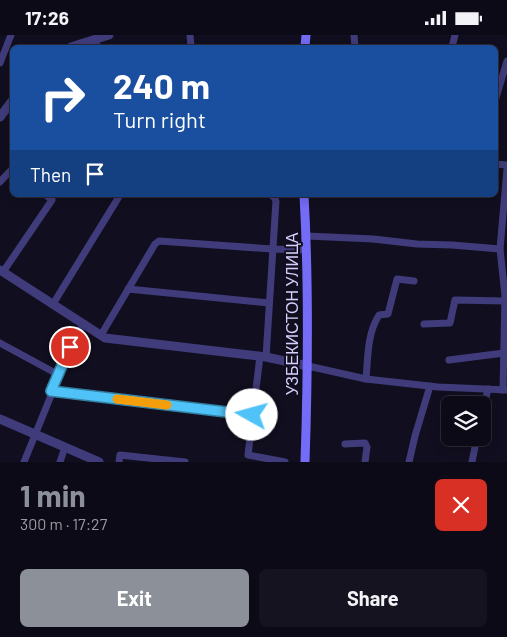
<!DOCTYPE html>
<meta charset="utf-8">
<style>
:root{--surface:#0d0a17;--page:#161320;--text:#f1f3f6;--muted:#9a9aa1;--line:#2d2b36;--accent:#8c9099}
body{margin:0;font-family:Barlow,sans-serif;background:var(--page);color:var(--text);height:100vh;display:flex;flex-direction:column;font-size:19px;white-space:nowrap}
*{box-sizing:border-box;margin:0}
p{font-size:16px;color:var(--muted)}
.icon{flex:none;width:28px;height:28px;fill:none;stroke:currentColor;stroke-width:2;stroke-linecap:round;stroke-linejoin:round}
.map{position:relative;height:427px;overflow:hidden}
.drawer{display:flex;flex-direction:column;background:var(--surface);flex:1}
.drawer>*{flex:none}
.top-card{position:absolute;left:10px;top:10px;width:488px;height:152px;border-radius:8px;box-shadow:0 2px 12px #0003,0 0 0 1px var(--line);background:#1a4fa0;color:#fff;overflow:hidden}
.fabs{position:absolute;left:441px;top:361px;display:grid;gap:10px}
.fabs a{display:grid;place-items:center;width:50px;height:50px;border-radius:8px;background:var(--surface);box-shadow:0 2px 12px #0003,0 0 0 1px var(--line);font-size:25px}
.pin{position:absolute;display:grid;place-items:center;width:42px;height:42px;color:#fff;margin:-21px;border:2px solid #fff;border-radius:50%;box-shadow:0 1px 5px #0007}
.me{position:absolute;width:55px;margin:-28px;rotate:277deg;stroke-linejoin:round;filter:drop-shadow(0 0 4px #0008)}
.turn{display:flex;align-items:center;gap:18px;height:105px;padding:0 20px;font-size:22px}
.turn .icon{width:65px;height:65px;stroke-width:2.5}
.turn b{display:block;font-size:35px;line-height:42px}
.then{display:flex;align-items:center;height:48px;padding:0 20px;background:#0003;gap:10px;font-size:19px}
.round{display:grid;place-items:center;flex:none;width:52px;height:52px;border-radius:8px;background:var(--page)}
.head{display:flex;align-items:center;justify-content:space-between;height:85px;padding:0 20px}
h1{font-size:30px;font-weight:700;line-height:38px;color:var(--accent)}
.cta{display:flex;gap:10px;margin-top:auto;padding:10px 20px}
.cta a{flex:1;height:58px;border-radius:8px;background:var(--accent);color:#fff;font-size:20px;font-weight:700;line-height:58px;text-align:center}
.cta a+a{background:var(--page);color:var(--text)}
.status{display:flex;justify-content:space-between;align-items:center;height:35px;padding:0 25px;background:var(--surface);direction:ltr}
.status svg{height:14px;fill:currentColor}
.map>svg:first-child{display:block}
.lines{fill:none;stroke-linecap:round;stroke-linejoin:round}
.minor{stroke:#403c7b;stroke-width:7}
.tertiary{stroke:#403c7b;stroke-width:9}
.secondary{stroke:#746cf6;stroke-width:9}
.route-casing{stroke:#337fa1;stroke-width:12}
.route{stroke:#4fc3f7;stroke-width:9}
.slow{stroke:#f59e0b;stroke-width:9}
.labels{text-anchor:middle;dominant-baseline:central;stroke-width:4;stroke-linejoin:round;paint-order:stroke}
.street-label{font-size:16px;fill:#d5cffc;stroke:#110e1f}
</style>
<div class="status"><b>17:26</b><svg viewBox="0 0 49 12"><path d="M0 12V9h3v3zM5 12V6h3v6zM10 12V3h3v9zM15 12V0h3v12zM26 1h20v11H26zM47 4h2v5h-2z"/></svg></div>
<div class="map">
<svg width="507" height="427" viewBox="0 0 507 427">
<rect width="100%" height="100%" fill="#110e1f"/>
<g class="lines">
<g class="minor">
<polyline points="190,0 191,12"/>
<polyline points="354,0 355,12"/>
<polyline points="96,5 97,12"/>
<polyline points="452,12 455,0"/>
<polyline points="0,28 11,0"/>
<polyline points="495,66 507,26"/>
<polyline points="495,129 507,130"/>
<polyline points="0,147 12,134"/>
<polyline points="307,201 373,204 417,209 452,210 500,214 507,134"/>
<polyline points="500,214 505,261 503,355"/>
<polyline points="3,237 52,165 46,160"/>
<polyline points="128,254 269,268"/>
<polyline points="53,269 120,160"/>
<polyline points="424,289 450,288 455,265 505,266"/>
<polyline points="101,300 155,209 159,206 272,214 306,215"/>
<polyline points="0,308 59,340"/>
<polyline points="260,321 248,420 285,427"/>
<polyline points="266,322 276,166 274,162 271,160"/>
<polyline points="449,325 504,318"/>
<polyline points="308,331 366,344 438,352 507,355"/>
<path d="M 366,344 C 368,322 367,299 379,280 L 388,279 L 397,244 L 414,246"/>
<polyline points="51,356 252,379"/>
<polyline points="482,379 488,354"/>
<polyline points="345,409 365,408 367,412 365,427"/>
<polyline points="24,427 76,299 85,289"/>
<polyline points="60,427 65,412"/>
<polyline points="119,427 120,420 185,427"/>
<polyline points="409,427 415,401 430,351"/>
<polyline points="472,427 477,402"/>
</g>
<g class="tertiary">
<polyline points="71,12 109,0"/>
<polyline points="0,82 12,66"/>
<polyline points="0,235 105,303 266,322 308,331"/>
<polyline points="0,384 99,427"/>
</g>
<g class="secondary">
<polyline points="305,12 306,0"/>
<path d="M 304,160 C 309,249 308,338 305,427"/>
</g>
</g>
<g class="lines">
<defs>
<polyline id="route" points="70,312 51,356 252,380"/>
</defs>
<use href="#route" class="route-casing"/>
<use href="#route" class="route"/>
<polyline class="slow" points="117,364 167,370"/>
</g>
<g class="labels">
<g class="street-label">
<text transform="translate(291 279) rotate(-90)">УЗБЕКИСТОН УЛИЦА</text>
</g>
</g>
</svg>
<div class="fabs">
<a><svg class="icon" aria-label="layers" viewBox="0 0 24 24"><path d="M12 4l9 5-9 5-9-5zM3 14l9 5 9-5"/></svg></a>
</div>
<div class="pin" style="left:70px;top:312px;background:#d93025"><svg class="icon" aria-label="arrive" viewBox="0 0 24 24"><path d="M6 21V4h12l-3 4 3 4H6"/></svg></div>
<svg class="me" style="left:252px;top:380px" viewBox="-20 -20 40 40"><circle r="19" fill="#fff"/><path d="M0-13L10 11 0 6-10 11z" fill="#4fc3f7"/></svg>
<div class="top-card">
<div class="turn"><svg class="icon" aria-label="right" viewBox="0 0 24 24"><path d="M7 20v-9h11M14 6l5 5-5 5"/></svg><div><b>240 m</b>Turn right</div></div>
<div class="then">Then<svg class="icon" aria-label="arrive" viewBox="0 0 24 24"><path d="M6 21V4h12l-3 4 3 4H6"/></svg></div>
</div>
</div>
<section class="drawer">
<div class="head"><div><h1>1 min</h1><p>300 m · 17:27</p></div><a class="round" style="background:#d93025;color:#fff"><svg class="icon" aria-label="close" viewBox="0 0 24 24"><path d="M6 6l12 12M18 6L6 18"/></svg></a></div>
<div class="cta"><a>Exit</a><a>Share</a></div>
</section>
